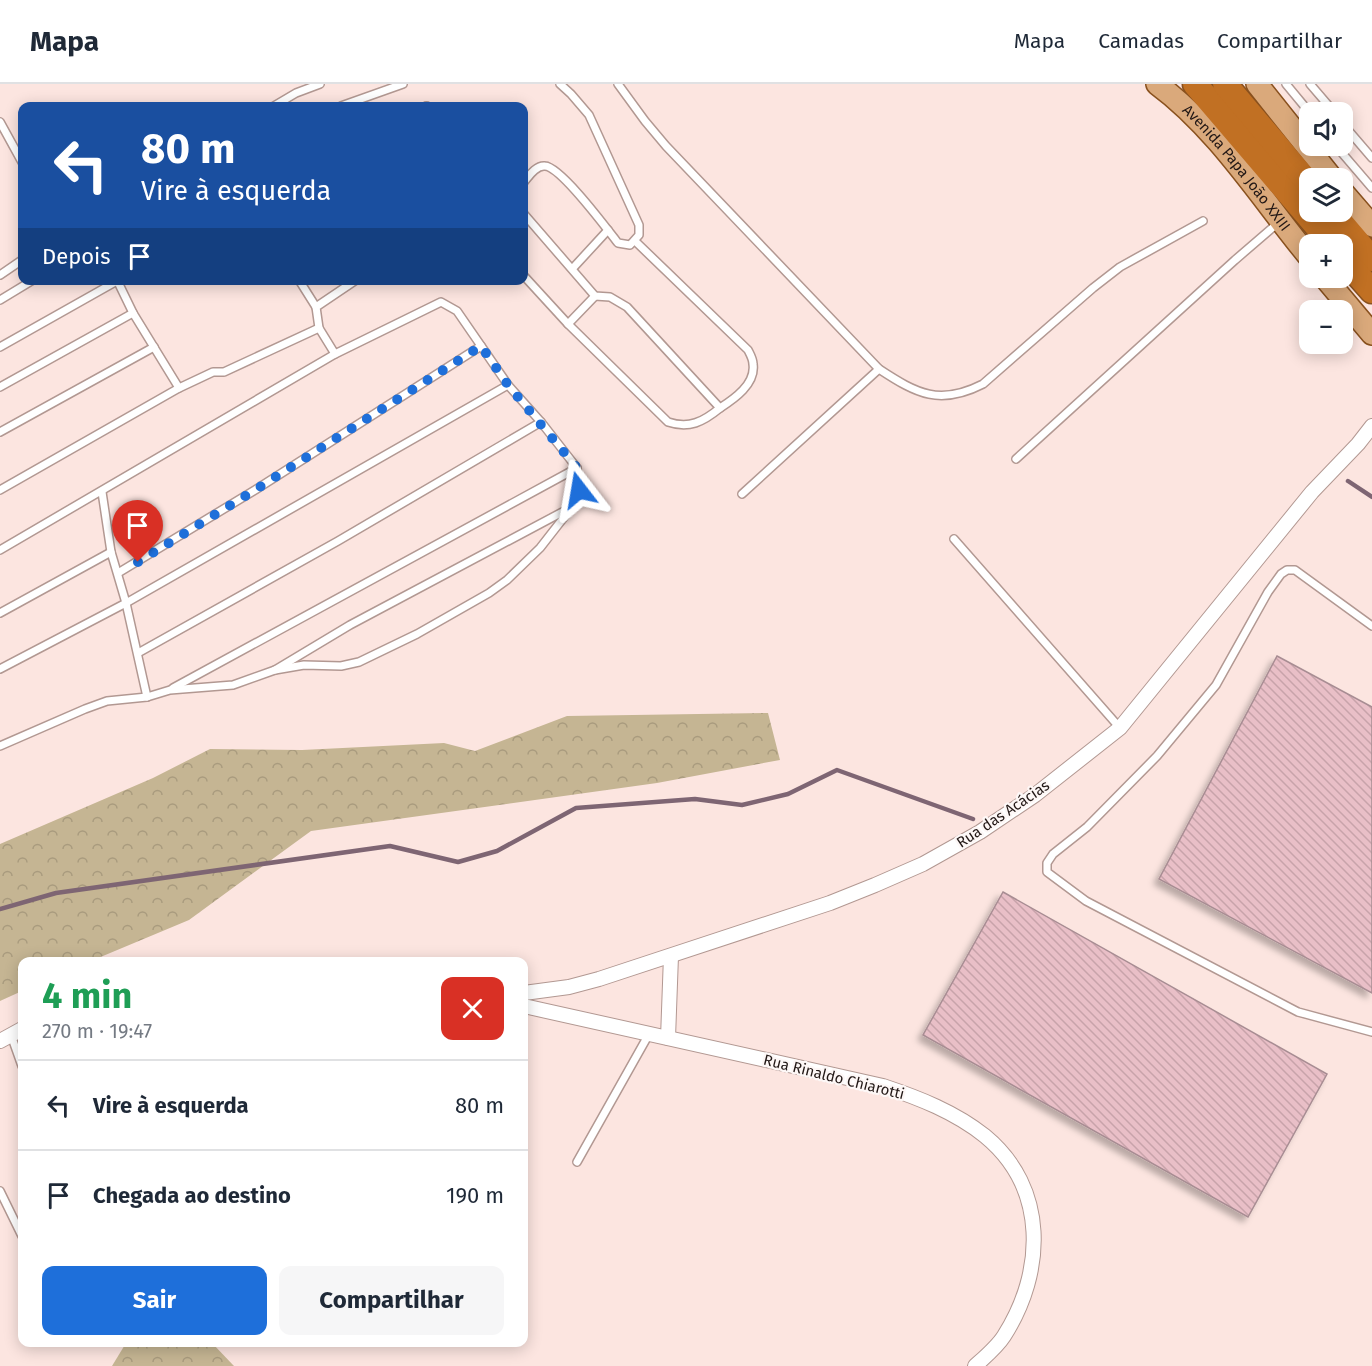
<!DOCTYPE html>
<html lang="pt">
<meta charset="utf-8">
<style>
:root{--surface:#fff;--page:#f6f6f7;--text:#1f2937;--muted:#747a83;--line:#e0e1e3;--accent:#1e6fda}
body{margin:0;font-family:"Fira Sans",sans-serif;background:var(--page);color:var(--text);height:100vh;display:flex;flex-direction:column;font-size:22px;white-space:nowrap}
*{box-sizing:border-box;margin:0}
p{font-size:20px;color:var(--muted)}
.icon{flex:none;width:33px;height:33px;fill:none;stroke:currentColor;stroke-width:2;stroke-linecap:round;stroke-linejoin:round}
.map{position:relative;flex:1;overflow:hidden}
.drawer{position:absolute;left:18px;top:873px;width:510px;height:390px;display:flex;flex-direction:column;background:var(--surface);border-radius:12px;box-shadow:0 3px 15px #0003}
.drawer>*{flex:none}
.guide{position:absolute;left:18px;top:18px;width:510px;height:183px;border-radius:12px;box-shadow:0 3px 15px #0003;background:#1a4fa0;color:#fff;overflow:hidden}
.tools{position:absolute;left:1299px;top:18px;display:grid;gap:12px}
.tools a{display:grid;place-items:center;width:54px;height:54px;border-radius:12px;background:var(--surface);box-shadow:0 3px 15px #0003;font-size:30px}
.pin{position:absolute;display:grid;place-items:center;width:51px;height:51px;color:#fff;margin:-62px -26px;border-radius:50% 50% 50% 0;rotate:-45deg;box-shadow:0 0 6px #0007}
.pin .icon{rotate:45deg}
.me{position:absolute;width:66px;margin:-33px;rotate:346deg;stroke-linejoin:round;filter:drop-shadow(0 0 4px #0008)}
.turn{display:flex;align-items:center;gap:21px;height:126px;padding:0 24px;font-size:27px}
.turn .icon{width:78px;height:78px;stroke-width:2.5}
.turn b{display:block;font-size:42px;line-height:51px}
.then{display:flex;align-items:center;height:57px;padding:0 24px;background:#0003;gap:12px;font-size:22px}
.round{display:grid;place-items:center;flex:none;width:63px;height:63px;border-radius:12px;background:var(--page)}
.headline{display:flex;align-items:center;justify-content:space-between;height:102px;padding:0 24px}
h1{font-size:36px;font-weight:700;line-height:45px;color:#1e9e55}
.button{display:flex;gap:12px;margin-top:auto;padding:12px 24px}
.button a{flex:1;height:69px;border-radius:12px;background:var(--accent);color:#fff;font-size:24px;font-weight:700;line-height:69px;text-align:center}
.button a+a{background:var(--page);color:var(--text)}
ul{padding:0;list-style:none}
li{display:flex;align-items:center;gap:18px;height:90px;padding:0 24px;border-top:2px solid var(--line)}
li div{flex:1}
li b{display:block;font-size:22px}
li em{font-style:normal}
header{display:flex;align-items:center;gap:36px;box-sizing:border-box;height:84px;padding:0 30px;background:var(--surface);border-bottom:2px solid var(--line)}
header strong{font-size:28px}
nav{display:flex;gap:33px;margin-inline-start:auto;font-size:21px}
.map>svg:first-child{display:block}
.forest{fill:url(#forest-crowns)}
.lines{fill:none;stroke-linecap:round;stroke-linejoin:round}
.stream{stroke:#7e6573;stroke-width:4.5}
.building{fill:url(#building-back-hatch);stroke:#a88d93;stroke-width:1.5;filter:url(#shadow)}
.lane-casing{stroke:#b29892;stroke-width:10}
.street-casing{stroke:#b29892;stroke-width:16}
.primary-casing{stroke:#89511e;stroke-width:24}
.highway-casing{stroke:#89511e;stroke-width:27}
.lane{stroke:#fff;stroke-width:7}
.street{stroke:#fff;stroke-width:14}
.primary{stroke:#daa97b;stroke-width:21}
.highway{stroke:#c17023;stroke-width:24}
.route{stroke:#1e6fda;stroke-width:10;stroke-dasharray:0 18}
.labels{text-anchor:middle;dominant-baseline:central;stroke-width:4.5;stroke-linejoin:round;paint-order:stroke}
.street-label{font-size:15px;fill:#211715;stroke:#fdf7f6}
</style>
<header>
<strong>Mapa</strong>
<nav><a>Mapa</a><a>Camadas</a><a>Compartilhar</a></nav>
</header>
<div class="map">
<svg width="1372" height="1282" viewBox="0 0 1372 1282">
<defs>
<pattern id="forest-crowns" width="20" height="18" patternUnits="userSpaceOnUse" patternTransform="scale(1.5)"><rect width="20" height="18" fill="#c5b593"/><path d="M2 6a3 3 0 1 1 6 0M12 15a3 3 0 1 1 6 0" fill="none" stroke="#a99b7e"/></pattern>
<pattern id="building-back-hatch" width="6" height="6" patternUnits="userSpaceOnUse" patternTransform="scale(1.5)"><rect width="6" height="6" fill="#e9bfc7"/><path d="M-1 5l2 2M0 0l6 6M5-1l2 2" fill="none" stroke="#c8a3aa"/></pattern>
<filter id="shadow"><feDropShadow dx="-5" dy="5" stdDeviation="3" flood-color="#0004"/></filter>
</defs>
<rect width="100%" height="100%" fill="#fce5e0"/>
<g class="forest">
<polygon points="768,629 780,676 657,699 311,747 189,836 91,877 22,878 22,907 0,917 0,760 153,694 210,665 302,666 444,659 475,667 567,632"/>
<polygon points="126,1259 212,1259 234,1282 112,1282"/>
</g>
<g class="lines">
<g class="stream">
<polyline points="1348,397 1372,413"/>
<polyline points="0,825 56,809 390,762 458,778 497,767 576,724 695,715 742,721 788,710 837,686 973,735"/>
</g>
</g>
<g class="building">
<polygon points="1277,572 1372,623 1372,909 1159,795"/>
<polygon points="1003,808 1327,990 1248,1133 923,951"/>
</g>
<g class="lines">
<defs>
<g id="lane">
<path d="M 618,0 L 645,37 L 666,62 L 879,285 C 917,310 940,322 983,300 L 1093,204 L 1120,183 L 1203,137"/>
<polyline points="1286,0 1310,29"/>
<polyline points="1310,0 1334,28"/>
<polyline points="274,22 296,9 320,0"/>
<polyline points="341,22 403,0"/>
<polyline points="426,22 427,22"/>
<polyline points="0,38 22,78"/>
<polyline points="1342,39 1372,74"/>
<polyline points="1336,62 1372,104"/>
<path d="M 524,98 C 529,92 536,81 545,82 C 561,83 607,145 618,159 L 630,161 L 639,151 L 639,141 L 589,31 L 571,10 L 560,0"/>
<path d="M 524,130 L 595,212 L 610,213 L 627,223 L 720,324 C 734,315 756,300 753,280 C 753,275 750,270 748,266 L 635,157"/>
<polyline points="573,184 608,146"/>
<polyline points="0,191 22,176"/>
<polyline points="524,192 568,240 595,212"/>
<polyline points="117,196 133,229 179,304 213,288 224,288 319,244"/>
<polyline points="299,196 316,223"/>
<polyline points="0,216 33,196"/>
<path d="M 568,240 L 668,338 C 689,345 703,338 720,324"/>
<polyline points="0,263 117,197"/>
<polyline points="0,303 133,229"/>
<polyline points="0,348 154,263"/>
<polyline points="1016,375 1235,176 1279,138"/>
<polyline points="0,406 179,304"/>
<polyline points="102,408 111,468 126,519 147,613"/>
<polyline points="742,410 879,285"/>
<polyline points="954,455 1120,644"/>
<polyline points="0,466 335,270"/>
<polyline points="118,489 255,406 481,262"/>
<polyline points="0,529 111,468"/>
<polyline points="1372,542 1295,486 1287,486 1281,490 1268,508 1216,601 1157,672 1087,743 1053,770 1047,779 1047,788 1086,817 1298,928 1372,948"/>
<polyline points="138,569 338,457 541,338"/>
<polyline points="0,585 126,519 508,301"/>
<polyline points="275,586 304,581 341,582 359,578 417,550 489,509 507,496 540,464 572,423 579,406 577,384 541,338 508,301 457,227 441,218 335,270 319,244 316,223 356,196"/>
<polyline points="173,604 577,384"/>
<polyline points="0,662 85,625 107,617 147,613 170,606 233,601 275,586 350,541 570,424"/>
<polyline points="11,951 22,982"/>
<polyline points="577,1078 649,950"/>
<polyline points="0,1107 22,1152"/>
</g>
<g id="street">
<polyline points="524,909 569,903 599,895 830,819 875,801 923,780 980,748 1035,711 1120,644 1312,408 1358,360 1372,342"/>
<path d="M 524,922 L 883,1002 C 919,1014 955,1028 985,1052 C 1048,1104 1045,1188 1004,1252 C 997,1263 985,1273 975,1282"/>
<polyline points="668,954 671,872"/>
<polyline points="0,957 22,945"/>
</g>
<g id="primary">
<path id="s1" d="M 1157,0 C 1218,45 1262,116 1310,174"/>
<polyline points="1257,0 1332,94"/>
<polyline points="1342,107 1372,142"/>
<polyline points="1325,194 1372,250"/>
</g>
<g id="highway">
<polyline points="1195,0 1332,160"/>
<polyline points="1225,0 1310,101"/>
<polyline points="1332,128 1372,175"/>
<polyline points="1342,173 1372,207"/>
</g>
</defs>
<use href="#lane" class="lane-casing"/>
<use href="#street" class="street-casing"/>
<use href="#primary" class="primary-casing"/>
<use href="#highway" class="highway-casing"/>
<use href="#lane" class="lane"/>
<use href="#street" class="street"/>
<use href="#primary" class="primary"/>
<use href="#highway" class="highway"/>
</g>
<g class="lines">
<polyline class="route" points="138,478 255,406 481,262 508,301 577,384 579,406"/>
</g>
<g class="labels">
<g class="street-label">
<text stroke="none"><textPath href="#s1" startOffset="116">Avenida Papa João XXIII</textPath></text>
<text transform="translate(1003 730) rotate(-34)">Rua das Acácias</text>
<text transform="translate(834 993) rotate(14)">Rua Rinaldo Chiarotti</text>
</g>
</g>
</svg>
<div class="tools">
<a><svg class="icon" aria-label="sound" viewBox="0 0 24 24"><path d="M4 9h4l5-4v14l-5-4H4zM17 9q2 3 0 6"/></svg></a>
<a><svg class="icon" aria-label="layers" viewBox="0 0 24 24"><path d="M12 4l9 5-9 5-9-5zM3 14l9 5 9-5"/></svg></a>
<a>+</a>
<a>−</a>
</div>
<div class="pin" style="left:138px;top:478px;background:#d93025"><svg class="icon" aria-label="arrive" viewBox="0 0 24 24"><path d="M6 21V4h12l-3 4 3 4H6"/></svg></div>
<svg class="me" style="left:579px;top:406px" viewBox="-20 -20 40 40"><path d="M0-17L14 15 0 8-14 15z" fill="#1e6fda" stroke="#fff" stroke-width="4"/></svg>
<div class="guide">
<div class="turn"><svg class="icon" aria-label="left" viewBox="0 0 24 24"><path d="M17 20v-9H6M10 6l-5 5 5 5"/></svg><div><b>80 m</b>Vire à esquerda</div></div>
<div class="then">Depois<svg class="icon" aria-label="arrive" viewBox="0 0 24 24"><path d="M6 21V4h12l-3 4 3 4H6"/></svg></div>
</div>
<section class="drawer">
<div class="headline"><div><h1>4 min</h1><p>270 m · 19:47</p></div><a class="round" style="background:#d93025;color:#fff"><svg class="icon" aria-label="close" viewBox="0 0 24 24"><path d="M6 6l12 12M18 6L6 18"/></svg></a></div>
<ul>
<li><svg class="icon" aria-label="left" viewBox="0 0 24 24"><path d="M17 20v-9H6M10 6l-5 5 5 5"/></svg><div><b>Vire à esquerda</b></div><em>80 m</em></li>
<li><svg class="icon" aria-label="arrive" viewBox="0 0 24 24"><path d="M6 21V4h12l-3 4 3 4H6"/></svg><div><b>Chegada ao destino</b></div><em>190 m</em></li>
</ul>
<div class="button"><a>Sair</a><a>Compartilhar</a></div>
</section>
</div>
